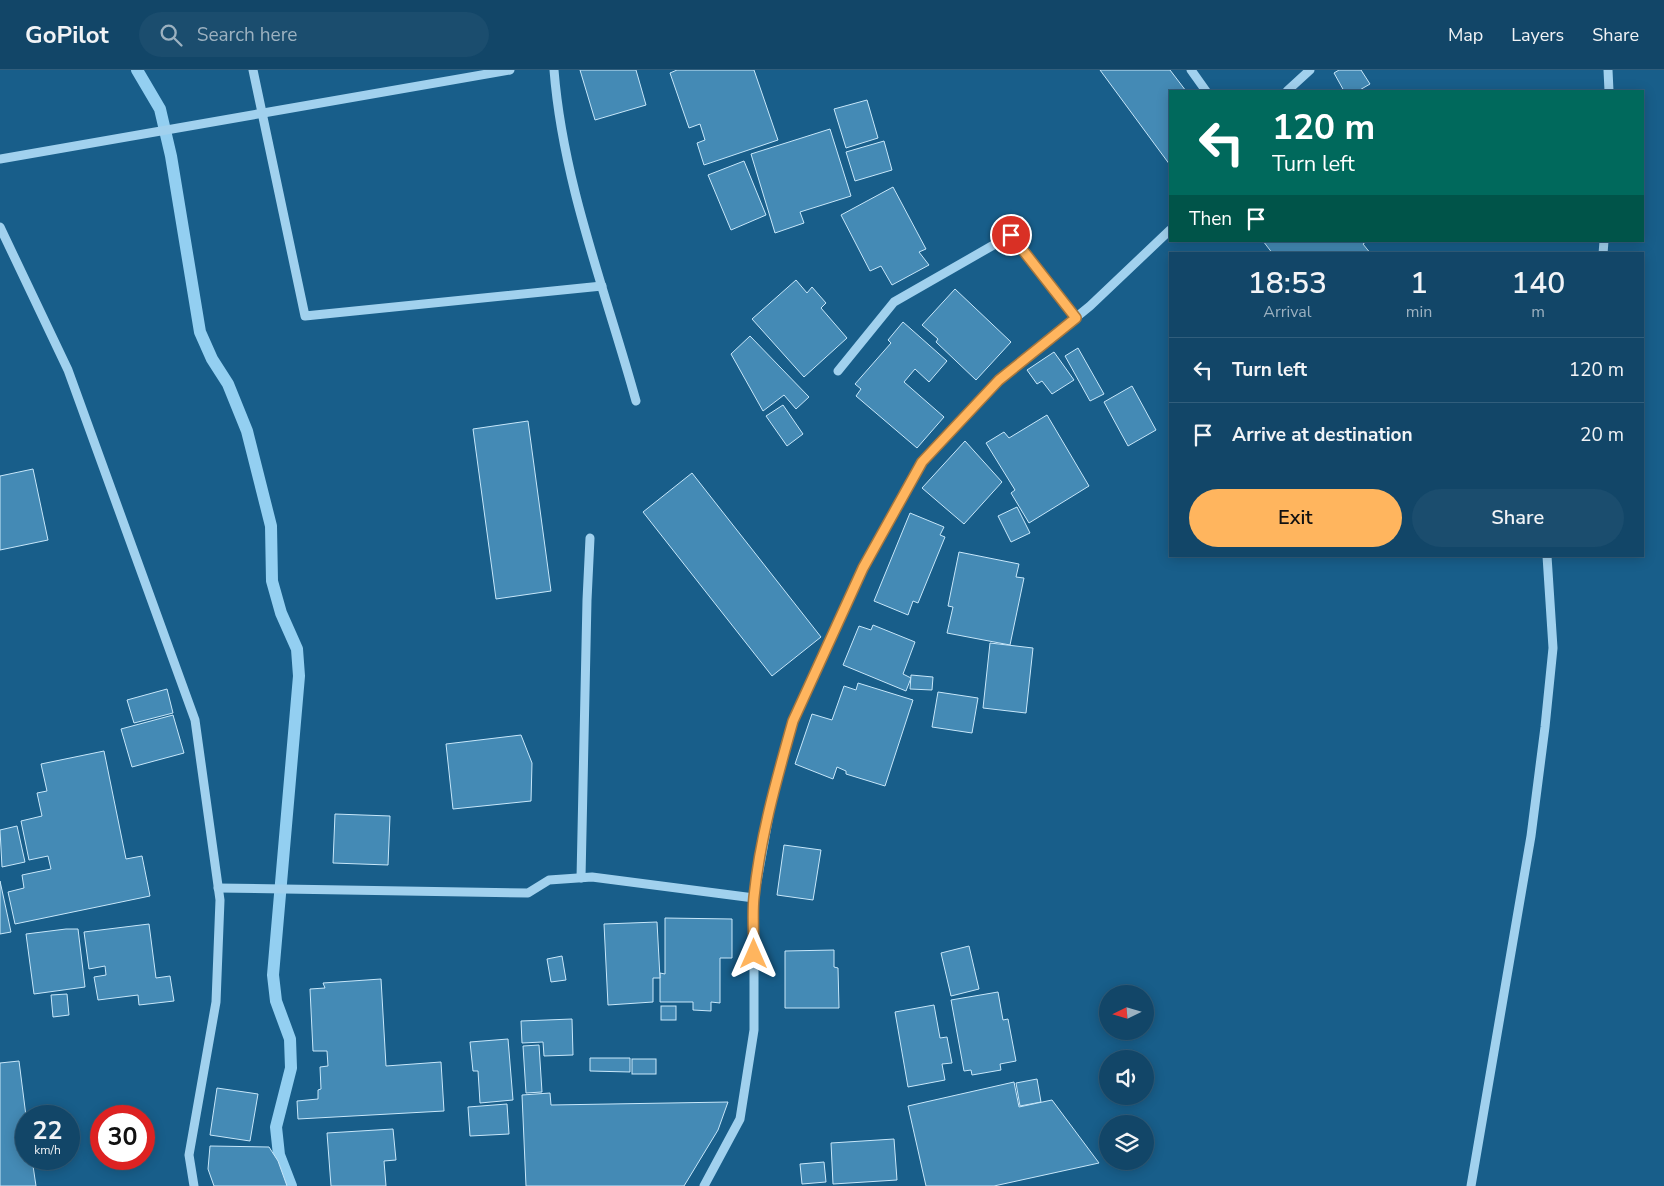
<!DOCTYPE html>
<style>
:root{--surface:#124668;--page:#1b4d6e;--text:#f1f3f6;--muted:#9cb1c0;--line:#315e7c;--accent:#ffb55e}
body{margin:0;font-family:"Nunito Sans",sans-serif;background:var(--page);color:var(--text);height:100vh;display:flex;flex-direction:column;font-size:19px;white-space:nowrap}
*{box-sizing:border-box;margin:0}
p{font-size:16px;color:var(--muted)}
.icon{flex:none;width:28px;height:28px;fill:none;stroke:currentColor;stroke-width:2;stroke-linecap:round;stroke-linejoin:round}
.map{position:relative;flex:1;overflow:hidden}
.side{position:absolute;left:1169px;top:182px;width:475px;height:305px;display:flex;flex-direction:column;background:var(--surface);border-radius:0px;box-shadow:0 2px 12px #0003,0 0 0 1px var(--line)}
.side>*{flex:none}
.top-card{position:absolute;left:1169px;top:20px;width:475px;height:152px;border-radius:0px;box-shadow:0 2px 12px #0003,0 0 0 1px var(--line);background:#00695c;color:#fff;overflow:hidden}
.needle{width:32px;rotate:265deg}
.buttons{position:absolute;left:1099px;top:915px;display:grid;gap:10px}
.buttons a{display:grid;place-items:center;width:55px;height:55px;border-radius:50%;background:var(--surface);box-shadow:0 2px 12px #0003,0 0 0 1px var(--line);font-size:25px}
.speed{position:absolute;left:15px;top:1035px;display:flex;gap:10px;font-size:25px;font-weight:700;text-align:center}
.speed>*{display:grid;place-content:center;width:65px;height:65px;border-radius:50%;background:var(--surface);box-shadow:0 2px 12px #0003,0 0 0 1px var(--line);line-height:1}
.speed small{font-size:12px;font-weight:400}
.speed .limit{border:8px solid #d22;background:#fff;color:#111}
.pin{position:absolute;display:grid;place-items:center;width:42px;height:42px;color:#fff;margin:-21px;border:2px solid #fff;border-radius:50%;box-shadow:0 1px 5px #0007}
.me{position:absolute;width:55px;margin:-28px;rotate:0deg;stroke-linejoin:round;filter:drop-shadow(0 0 4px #0008)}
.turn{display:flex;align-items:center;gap:18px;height:105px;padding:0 20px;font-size:22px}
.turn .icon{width:65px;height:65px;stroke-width:2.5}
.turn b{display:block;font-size:35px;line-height:42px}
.then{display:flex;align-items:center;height:48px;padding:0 20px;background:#0003;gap:10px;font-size:19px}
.eta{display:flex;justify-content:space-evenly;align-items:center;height:85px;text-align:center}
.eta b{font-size:30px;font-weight:600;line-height:35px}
.button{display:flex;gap:10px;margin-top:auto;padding:10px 20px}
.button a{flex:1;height:58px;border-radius:30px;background:var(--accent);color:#111;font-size:20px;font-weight:600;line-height:58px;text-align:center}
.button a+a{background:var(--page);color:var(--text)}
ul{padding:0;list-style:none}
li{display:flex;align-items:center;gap:15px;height:65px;padding:0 20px;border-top:1px solid var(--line)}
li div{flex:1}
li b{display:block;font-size:19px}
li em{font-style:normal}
header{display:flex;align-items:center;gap:30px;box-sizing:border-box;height:70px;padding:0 25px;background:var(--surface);border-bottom:1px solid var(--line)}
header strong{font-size:24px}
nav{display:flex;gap:28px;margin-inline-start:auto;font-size:18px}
.search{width:350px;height:45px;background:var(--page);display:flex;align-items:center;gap:12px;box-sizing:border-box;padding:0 18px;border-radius:28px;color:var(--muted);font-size:19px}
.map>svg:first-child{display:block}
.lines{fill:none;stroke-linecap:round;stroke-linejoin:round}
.stream{stroke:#93cff1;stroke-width:12}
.building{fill:#448ab5;stroke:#c7e7fa}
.minor{stroke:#a1d1ee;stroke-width:9}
.route-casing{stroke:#a6763d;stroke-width:12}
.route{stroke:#ffb55e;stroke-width:9}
</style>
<header>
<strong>GoPilot</strong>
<div class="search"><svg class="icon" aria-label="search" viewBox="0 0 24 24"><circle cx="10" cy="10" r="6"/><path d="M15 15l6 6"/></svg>Search here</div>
<nav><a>Map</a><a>Layers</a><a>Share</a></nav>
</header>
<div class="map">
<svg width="1664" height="1116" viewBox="0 0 1664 1116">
<rect width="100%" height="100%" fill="#185e8a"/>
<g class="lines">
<polyline class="stream" points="137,0 160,39 171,86 200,262 212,289 228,314 247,361 271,456 272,511 281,543 297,579 299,606 273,905 276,931 290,969 291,998 276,1057 279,1085 291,1116"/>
</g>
<g class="building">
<polygon points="580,0 636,0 646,35 595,50"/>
<polygon points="677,0 754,0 778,70 704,95 697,73 705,70 700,54 689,58 670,3"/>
<polygon points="1100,0 1170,0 1186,21 1170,21 1170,95"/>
<polygon points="1339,0 1361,0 1370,14 1358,21 1344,21 1334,3"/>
<polygon points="867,30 878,68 846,78 834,39"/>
<polygon points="830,59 851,126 800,142 804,153 775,163 751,84"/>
<polygon points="884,71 892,100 855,111 846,82"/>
<polygon points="744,91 766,145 731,160 708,105"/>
<polygon points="893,117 926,179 919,182 929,195 892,215 881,196 870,201 841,145"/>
<polygon points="1263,171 1367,171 1363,174 1371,184 1273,184"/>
<polygon points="796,210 807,223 812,217 826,233 821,238 847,268 804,307 752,249"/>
<polygon points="955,219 1011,272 976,310 936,272 938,269 922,255"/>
<polygon points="903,252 947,291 929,312 915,299 904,312 944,347 917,378 856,326 861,319 855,314 891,273 888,270"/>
<polygon points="750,266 809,327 796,339 784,325 763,341 731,284"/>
<polygon points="1078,278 1104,324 1090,331 1065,286"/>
<polygon points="1054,282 1074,310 1052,324 1042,311 1037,314 1027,300"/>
<polygon points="1132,316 1156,360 1128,376 1104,332"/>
<polygon points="783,335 803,364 787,376 766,346"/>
<polygon points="1047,345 1089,416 1029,453 1011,423 1015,420 986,373 1004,362 1009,368"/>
<polygon points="528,351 551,521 496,529 473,359"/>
<polygon points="965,371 1002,412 964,454 922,418"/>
<polygon points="33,399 48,470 0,480 0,406"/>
<polygon points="692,403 821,567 772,606 643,442"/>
<polygon points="1017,437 1030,463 1011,472 998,446"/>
<polygon points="910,443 944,457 940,465 945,467 918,533 913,531 908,545 874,531"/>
<polygon points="959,482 1019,494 1016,507 1024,508 1010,575 947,563 953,537 948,536"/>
<polygon points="873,555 915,572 903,604 911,608 906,621 843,595 859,556 871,560"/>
<polygon points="990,573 1033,578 1026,643 983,638"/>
<polygon points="911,605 933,607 932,620 910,619"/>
<polygon points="858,613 913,630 885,716 846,704 846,701 837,697 833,709 795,694 812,644 832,650 844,616 856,620"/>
<polygon points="167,619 173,643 134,653 127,630"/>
<polygon points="938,622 978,628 972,663 932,657"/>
<polygon points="173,645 184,683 132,697 121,659"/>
<polygon points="521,665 532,693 531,731 453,739 446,674"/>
<polygon points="104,681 126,789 142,786 150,826 15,854 8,822 24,818 22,805 51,799 48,786 29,790 21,751 42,746 37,723 47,721 41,694"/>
<polygon points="335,744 390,746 388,795 333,793"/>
<polygon points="17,756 25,792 2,797 0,760"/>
<polygon points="784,775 821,780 813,830 777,825"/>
<polygon points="0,811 11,862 0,864"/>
<polygon points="665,848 732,849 732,888 720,888 720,933 711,932 711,941 693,940 693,932 660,932 660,903 665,904"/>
<polygon points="657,852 660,908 653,908 653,932 608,935 604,854"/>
<polygon points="149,854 156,908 170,906 174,931 139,935 138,925 98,930 94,907 106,905 105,896 89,899 84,862"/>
<polygon points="66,859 78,859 85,917 34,924 26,864"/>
<polygon points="969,876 979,919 951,926 941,883"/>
<polygon points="834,880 834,897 838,898 839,938 785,938 785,881"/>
<polygon points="562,886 566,910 551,912 547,889"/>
<polygon points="381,909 386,996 441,992 444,1041 298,1049 297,1031 318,1029 318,1020 321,1019 320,997 328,996 327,981 313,981 310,919 325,918 323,913"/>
<polygon points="998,922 1003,950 1008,949 1016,991 1000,994 1001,1000 972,1005 971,1000 964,1001 951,930"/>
<polygon points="67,924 69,945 53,947 51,925"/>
<polygon points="934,935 940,968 947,967 952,993 942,994 945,1010 908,1017 895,942"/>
<rect x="661" y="936" width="15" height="14"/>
<polygon points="572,949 573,985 544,986 543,972 522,973 521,951"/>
<polygon points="508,969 513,1030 480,1033 478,1001 473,1001 470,972"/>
<polygon points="539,975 542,1022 526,1023 523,976"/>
<polygon points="590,988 630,988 630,1002 590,1001"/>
<rect x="632" y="989" width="24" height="15"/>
<polygon points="19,991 26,1046 26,1089 32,1089 36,1116 0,1116 0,993"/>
<polygon points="1037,1009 1041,1032 1020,1036 1016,1013"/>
<polygon points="1014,1012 1019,1037 1052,1030 1099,1093 994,1116 926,1116 908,1036"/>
<polygon points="217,1018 258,1024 250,1071 210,1065"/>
<polygon points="550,1023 551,1035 728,1032 718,1060 684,1116 526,1116 522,1025"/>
<polygon points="507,1034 509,1064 470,1066 468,1037"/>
<polygon points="393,1059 396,1090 384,1091 386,1116 331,1116 327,1063"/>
<polygon points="894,1069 897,1110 833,1114 831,1073"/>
<polygon points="210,1076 269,1077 278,1091 287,1116 214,1116 208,1099"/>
<polygon points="824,1092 826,1112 802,1114 800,1094"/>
</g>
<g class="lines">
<g class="minor">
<polyline points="253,0 305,246 602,216"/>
<path d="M 554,0 C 563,114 606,222 636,331"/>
<polyline points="1191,0 1206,21"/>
<polyline points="1608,0 1609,21"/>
<polyline points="1287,21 1310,0"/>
<polyline points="0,89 510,0"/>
<polyline points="0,157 68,300 195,650 220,830 216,932 189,1085 194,1116"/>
<polyline points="1603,184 1604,171"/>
<polyline points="838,301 894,232 1011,165 1076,248"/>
<polyline points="581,808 587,530 590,468"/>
<polyline points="218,818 528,823 549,810 592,807 754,828"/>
<polyline points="704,1116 740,1049 754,960 754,828 773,723 793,651 863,498 922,391 999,310 1090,236 1170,160"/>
<polyline points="1471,1116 1531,766 1545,657 1553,578 1547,486"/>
</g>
</g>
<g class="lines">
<defs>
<path id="route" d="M 754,884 C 754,866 752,846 754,827 C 760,767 777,708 793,651 L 863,498 L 922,392 L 999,310 L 1076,248 L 1011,165"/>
</defs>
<use href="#route" class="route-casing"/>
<use href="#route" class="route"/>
</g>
</svg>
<div class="buttons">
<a><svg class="needle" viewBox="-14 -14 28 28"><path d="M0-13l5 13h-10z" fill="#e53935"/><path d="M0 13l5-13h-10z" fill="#9cb1c0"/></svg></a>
<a><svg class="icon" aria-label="sound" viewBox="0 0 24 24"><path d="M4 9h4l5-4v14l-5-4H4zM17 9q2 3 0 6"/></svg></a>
<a><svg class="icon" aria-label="layers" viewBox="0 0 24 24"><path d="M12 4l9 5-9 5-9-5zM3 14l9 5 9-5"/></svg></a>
</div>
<div class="speed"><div>22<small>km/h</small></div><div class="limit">30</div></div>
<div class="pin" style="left:1011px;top:165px;background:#d93025"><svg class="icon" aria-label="arrive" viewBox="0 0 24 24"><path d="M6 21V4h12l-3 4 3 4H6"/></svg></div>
<svg class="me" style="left:754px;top:884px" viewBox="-20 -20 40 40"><path d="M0-17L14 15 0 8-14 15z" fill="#ffb55e" stroke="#fff" stroke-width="4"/></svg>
<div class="top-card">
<div class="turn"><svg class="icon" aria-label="left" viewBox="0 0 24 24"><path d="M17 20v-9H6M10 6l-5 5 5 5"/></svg><div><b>120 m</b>Turn left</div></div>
<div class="then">Then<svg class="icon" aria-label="arrive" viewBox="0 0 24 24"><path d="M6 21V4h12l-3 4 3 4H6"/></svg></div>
</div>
<section class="side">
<div class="eta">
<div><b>18:53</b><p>Arrival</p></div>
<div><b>1</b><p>min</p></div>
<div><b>140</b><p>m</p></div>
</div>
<ul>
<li><svg class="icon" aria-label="left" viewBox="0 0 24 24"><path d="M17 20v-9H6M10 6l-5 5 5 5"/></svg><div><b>Turn left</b></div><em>120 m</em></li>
<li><svg class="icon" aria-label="arrive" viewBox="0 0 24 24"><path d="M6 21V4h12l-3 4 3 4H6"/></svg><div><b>Arrive at destination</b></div><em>20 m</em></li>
</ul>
<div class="button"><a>Exit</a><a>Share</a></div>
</section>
</div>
